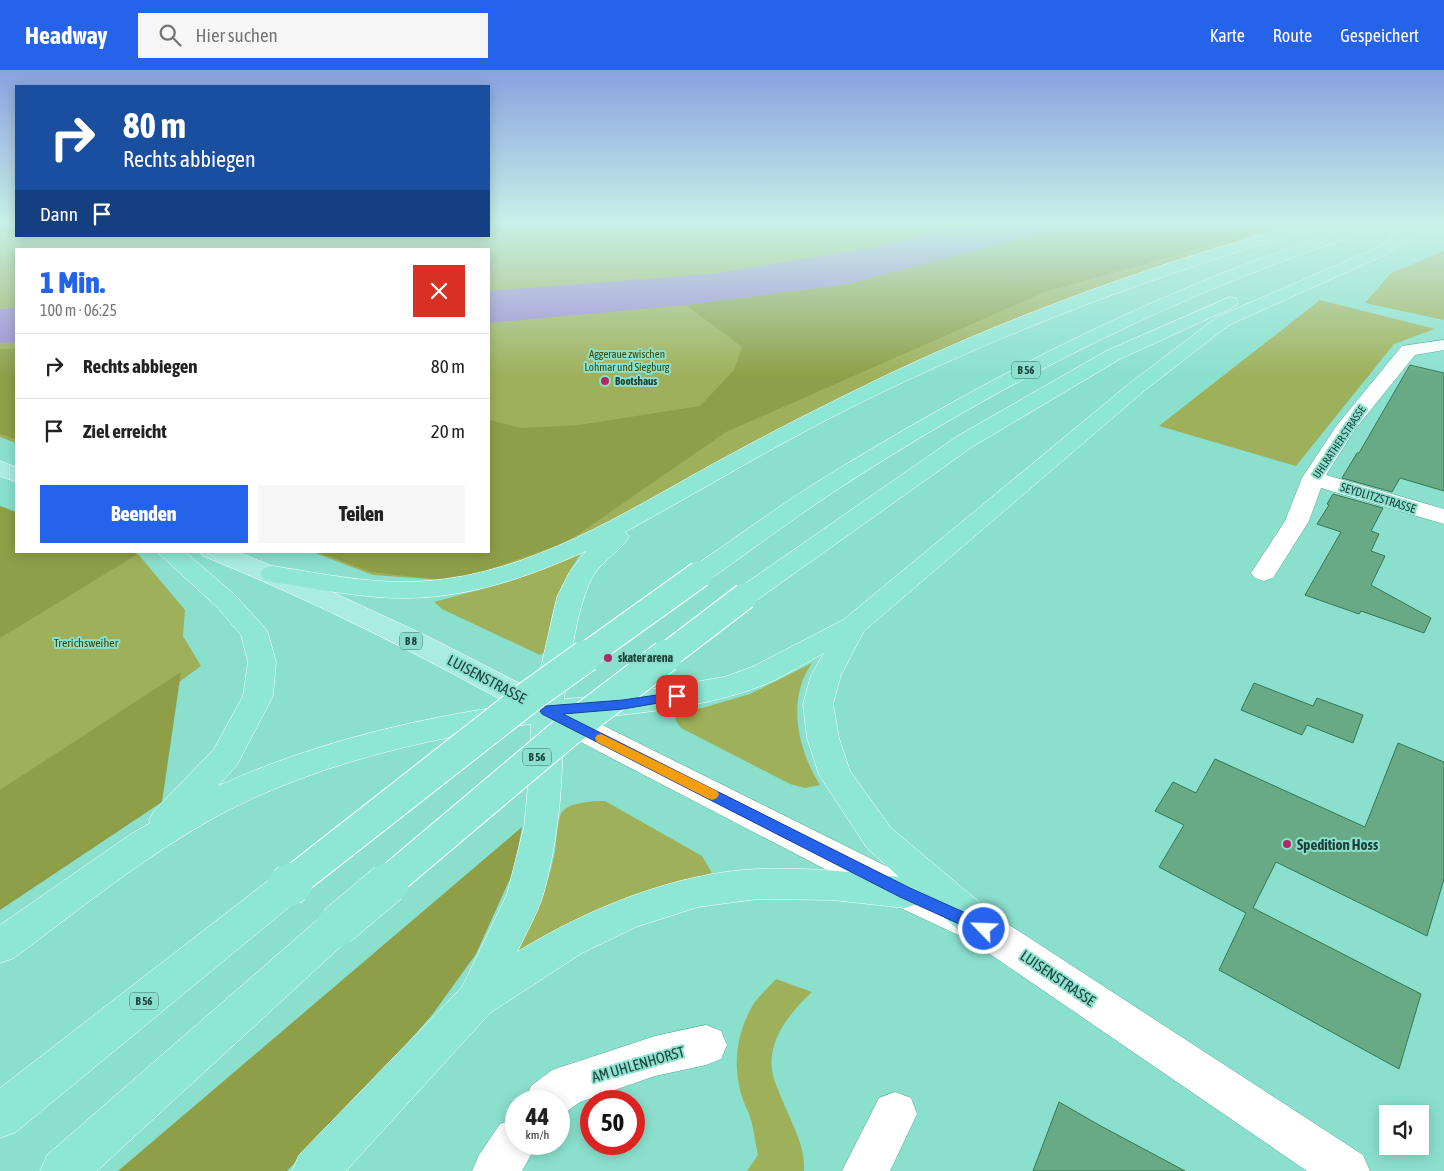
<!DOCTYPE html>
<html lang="de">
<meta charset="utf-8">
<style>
:root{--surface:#fff;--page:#f6f6f6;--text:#222;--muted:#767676;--line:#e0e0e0;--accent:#2563eb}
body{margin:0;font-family:"Asap Condensed",sans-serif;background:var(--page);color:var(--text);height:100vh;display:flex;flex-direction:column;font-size:19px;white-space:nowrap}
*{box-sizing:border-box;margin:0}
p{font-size:16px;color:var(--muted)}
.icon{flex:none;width:28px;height:28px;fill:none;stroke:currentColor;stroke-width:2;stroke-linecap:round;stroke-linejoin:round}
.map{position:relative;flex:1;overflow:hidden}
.details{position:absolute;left:15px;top:178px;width:475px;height:305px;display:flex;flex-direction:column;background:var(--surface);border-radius:0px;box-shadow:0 2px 12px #0003}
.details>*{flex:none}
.banner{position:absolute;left:15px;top:15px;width:475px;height:152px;border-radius:0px;box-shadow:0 2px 12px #0003;background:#1a4fa0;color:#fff;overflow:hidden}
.fabs{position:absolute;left:1379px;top:1035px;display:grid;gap:10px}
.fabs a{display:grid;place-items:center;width:50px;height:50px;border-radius:0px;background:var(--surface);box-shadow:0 2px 12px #0003;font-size:25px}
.speed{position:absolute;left:505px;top:1020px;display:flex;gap:10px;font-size:25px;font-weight:700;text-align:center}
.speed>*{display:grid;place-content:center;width:65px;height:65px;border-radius:50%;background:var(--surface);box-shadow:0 2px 12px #0003;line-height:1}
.speed small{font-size:12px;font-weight:400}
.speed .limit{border:8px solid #d22;background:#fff;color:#111}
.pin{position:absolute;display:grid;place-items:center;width:42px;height:42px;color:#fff;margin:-21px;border-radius:10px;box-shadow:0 2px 8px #0006}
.me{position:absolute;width:55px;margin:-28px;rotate:294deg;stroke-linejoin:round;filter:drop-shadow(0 0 4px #0008)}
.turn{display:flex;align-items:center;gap:18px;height:105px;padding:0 25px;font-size:22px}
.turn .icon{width:65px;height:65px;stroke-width:2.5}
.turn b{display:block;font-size:35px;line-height:42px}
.then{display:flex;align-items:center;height:48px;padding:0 25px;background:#0003;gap:10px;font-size:19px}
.round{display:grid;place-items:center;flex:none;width:52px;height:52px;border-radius:0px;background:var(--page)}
.head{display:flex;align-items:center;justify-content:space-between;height:85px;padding:0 25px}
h1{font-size:30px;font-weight:800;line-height:38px;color:var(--accent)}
.cta{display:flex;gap:10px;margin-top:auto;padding:10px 25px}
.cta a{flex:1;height:58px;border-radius:0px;background:var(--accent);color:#fff;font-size:20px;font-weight:800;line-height:58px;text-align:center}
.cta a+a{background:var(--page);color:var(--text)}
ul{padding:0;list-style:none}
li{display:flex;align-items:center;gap:15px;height:65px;padding:0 25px;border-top:1px solid var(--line)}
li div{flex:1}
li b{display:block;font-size:19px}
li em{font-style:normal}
header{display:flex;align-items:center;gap:30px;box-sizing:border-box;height:70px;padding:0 25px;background:var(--accent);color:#fff}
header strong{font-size:24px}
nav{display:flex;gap:28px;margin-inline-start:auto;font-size:18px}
.search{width:350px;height:45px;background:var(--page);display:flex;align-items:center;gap:12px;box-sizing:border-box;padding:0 18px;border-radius:0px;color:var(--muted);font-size:19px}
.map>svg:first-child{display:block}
.green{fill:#9fb05a}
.forest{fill:#8f9f47}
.water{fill:#9e85d3}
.building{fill:#68aa85;stroke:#357855}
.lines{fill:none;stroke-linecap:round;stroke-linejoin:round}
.minor-casing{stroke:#55ab9a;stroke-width:1}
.secondary-casing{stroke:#55ab9a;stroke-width:1}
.primary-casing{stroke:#fff;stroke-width:1}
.trunk-casing{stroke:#fff;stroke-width:1}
.minor{fill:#fff;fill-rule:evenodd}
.secondary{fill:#fff;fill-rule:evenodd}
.primary{fill:#aaecdf;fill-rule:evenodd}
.trunk{fill:#8ee6d4;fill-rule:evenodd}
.trunk-bridge-far2-casing{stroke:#fff;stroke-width:28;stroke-linecap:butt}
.trunk-bridge-far1-casing{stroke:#fff;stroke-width:34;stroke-linecap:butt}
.trunk-bridge-casing{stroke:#fff;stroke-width:42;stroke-linecap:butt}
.trunk-bridge-far2{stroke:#8ee6d4;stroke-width:26}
.trunk-bridge-far1{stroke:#8ee6d4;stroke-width:32}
.trunk-bridge{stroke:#8ee6d4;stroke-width:41}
.route{fill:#2563eb;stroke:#184099}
.slow{fill:#f59e0b}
.poi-dot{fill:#b22967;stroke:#8ae0cd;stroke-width:2}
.labels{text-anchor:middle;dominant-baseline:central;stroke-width:4;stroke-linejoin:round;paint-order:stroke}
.far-park-label{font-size:11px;fill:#3c4600;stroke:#8ae0cd}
.shield{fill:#8ae0cd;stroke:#3e7166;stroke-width:1}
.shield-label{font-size:11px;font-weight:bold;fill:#1e423a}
.far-poi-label{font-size:11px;font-weight:bold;fill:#1e423a;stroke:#8ae0cd;text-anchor:start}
.far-street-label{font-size:11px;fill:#1e423a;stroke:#8ae0cd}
.street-label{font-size:12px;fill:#1e423a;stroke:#8ae0cd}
.park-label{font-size:12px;fill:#3c4600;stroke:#8ae0cd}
.poi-label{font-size:12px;font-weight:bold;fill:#1e423a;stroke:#8ae0cd;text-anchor:start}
.near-street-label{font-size:15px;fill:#1e423a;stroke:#8ae0cd}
.near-poi-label{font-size:15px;font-weight:bold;fill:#1e423a;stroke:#8ae0cd;text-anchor:start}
</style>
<header>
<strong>Headway</strong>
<div class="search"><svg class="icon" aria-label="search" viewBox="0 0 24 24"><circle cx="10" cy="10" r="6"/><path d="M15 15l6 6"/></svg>Hier suchen</div>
<nav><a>Karte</a><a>Route</a><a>Gespeichert</a></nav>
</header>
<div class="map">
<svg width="1444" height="1101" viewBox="0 0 1444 1101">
<rect width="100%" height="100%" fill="#8ae0cd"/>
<g class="green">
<polygon points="0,153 16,153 16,166 489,166 489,153 1309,153 1167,193 1018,251 507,502 441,510 373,505 310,481 489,481 489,179 16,179 16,373 0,367"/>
<polygon points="1444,181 1444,250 1365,233 1391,203"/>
<polygon points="1320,230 1435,259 1394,274 1296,396 1159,356"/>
<polygon points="0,447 16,481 121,494 138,484 185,540 183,566 201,596 0,744"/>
<path d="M 581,483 C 561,513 548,542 548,579 L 540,585 L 442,539 L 434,532 L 508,512 Z"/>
<path d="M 812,593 C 786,630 798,680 820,715 L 805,718 L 790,714 L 681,658 L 676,651 L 674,642 L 702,638 L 750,624 Z"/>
<path d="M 594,731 L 605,731 L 702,786 L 712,803 L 634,825 L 595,841 L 516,887 C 530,855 546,822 554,787 C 557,776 556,751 562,742 C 569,733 583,733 594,731 Z"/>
<path d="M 776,909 L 812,922 C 791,942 768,968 772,1000 C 773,1011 786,1038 791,1050 C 798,1066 805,1083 804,1101 L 747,1101 L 758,1085 C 755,1072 754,1059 750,1047 C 749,1042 745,1037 744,1032 C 731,999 736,961 755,932 C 761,924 769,917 776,909 Z"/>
</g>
<g class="forest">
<polygon points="1073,153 1289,153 1045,222 726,362 567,472 496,497 468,505 436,509 414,507 371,502 315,481 489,481 489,350 521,358 579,355 700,336 734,300 742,277 686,235 848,214 1061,158"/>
<polygon points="0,279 16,279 16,369 0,364"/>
<polygon points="0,436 16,442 16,481 129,481 138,484 0,568"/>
<polygon points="181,602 162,732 0,840 0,720"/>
<polygon points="522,757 514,800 476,884 432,945 379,1006 287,1101 118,1101"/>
</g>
<g class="water">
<polygon points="971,153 1073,153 1061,158 848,214 686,235 489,253 489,221 712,204 877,177"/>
<polygon points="16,238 16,272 0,273 0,239"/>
</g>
<g class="building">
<polygon points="1410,295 1444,303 1444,421 1400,408 1392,422 1342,408 1357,383 1359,383"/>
<polygon points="1333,424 1383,438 1371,461 1379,464 1371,481 1385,486 1371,515 1431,548 1424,563 1361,541 1359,544 1305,525 1341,462 1317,454 1329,435 1327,434"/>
<polygon points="1254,613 1313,636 1317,628 1363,645 1353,673 1307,655 1302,665 1241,640"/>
<polygon points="1398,673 1444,692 1444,809 1427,866 1276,792 1253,838 1421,924 1399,999 1219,900 1246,843 1159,797 1184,755 1155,741 1173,712 1196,723 1215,689 1365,757"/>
<polygon points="1059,1032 1099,1055 1185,1101 1033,1101"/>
</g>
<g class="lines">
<defs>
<g id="minor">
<polygon points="1444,270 1444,280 1415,285 1356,358 1326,405 1444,439 1444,454 1321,418 1309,451 1273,508 1264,511 1255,508 1251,503 1285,451 1302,408 1337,355 1402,276"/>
<polygon points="706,955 721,961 727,975 721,989 706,995 655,1006 580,1032 559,1047 559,1031 524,1031 531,1016 552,1000 655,966"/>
<polygon points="895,1022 911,1028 917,1044 890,1101 842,1101 879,1028"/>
<polygon points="516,1048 516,1074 537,1074 522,1101 472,1101 479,1085 500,1054"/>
</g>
<polygon id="secondary" points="559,636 570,639 918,812 997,847 1363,1085 1370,1101 1307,1101 971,871 892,834 548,655 544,647 548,639"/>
<g id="primary">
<polygon points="0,391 16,397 16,412 0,406"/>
<path d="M 200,481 L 235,481 L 306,510 L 431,568 L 554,631 L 558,639 L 554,647 L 543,650 L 532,647 C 425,587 317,532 203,486 Z"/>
</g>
<g id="trunk">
<path d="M 1302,153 L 1325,153 L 1323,156 C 1160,203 1002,262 850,338 C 774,376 700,421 625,462 L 629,467 C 620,481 605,489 595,503 C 577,530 570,595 564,629 L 623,624 L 724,607 L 752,597 L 843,550 L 1130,313 L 1217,247 L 1379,177 L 1390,170 L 1389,168 L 1391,165 L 1429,153 L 1444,153 L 1444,158 L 1418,166 L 1389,183 L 1229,255 L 1144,321 L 864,561 L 841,605 L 833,634 L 839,668 L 850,701 L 891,758 L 997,847 L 1003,859 L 997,871 L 984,875 L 971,871 L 921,827 L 918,834 L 905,838 L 832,830 L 758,829 L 698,837 L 636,857 L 582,883 L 490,943 L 346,1101 L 292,1101 L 299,1085 L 462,917 L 507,824 L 524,757 L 531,685 L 531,654 C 426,668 313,695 219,745 C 146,785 80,839 14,888 L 0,893 L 0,855 L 131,764 L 150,753 L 149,750 L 154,741 L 214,679 L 243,626 L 248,592 L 241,565 L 217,537 L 156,481 L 184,481 L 235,525 L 264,557 L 268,563 L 276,592 L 273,626 L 237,695 L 218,716 C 317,671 425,646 533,632 L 557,527 L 569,503 L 586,481 C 531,506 471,527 410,528 C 364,529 318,519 273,512 L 264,510 L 260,504 L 264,498 L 273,496 C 324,504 375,515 427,511 C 531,503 624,443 713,394 C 771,362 830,332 891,303 C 1023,241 1161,192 1302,153 ZM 824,583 L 811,605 L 803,634 L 807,668 L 819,705 L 867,778 L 899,807 C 853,802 806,797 759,799 C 676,802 587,839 517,882 C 526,863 538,843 544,822 C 559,766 564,708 562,650 C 627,645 713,638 773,611 C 790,603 807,592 824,583 Z"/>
<path d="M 1366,153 L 1388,153 L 1386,156 C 1193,215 1001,312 832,423 C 790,451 750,481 709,510 L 700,512 L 691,510 L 687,504 L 691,498 C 733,470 774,439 817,412 C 988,306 1173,211 1366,153 Z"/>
<polygon points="1230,227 1236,228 1238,232 1236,236 1120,289 972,377 754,532 745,534 736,532 732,526 736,520 956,367 1106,281"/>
<polygon points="287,802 300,806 305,817 300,828 16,1062 0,1068 0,1018 274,806"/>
<polygon points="337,840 350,844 356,856 350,868 97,1101 40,1101 47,1085 324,844"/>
</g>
</defs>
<use href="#minor" class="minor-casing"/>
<use href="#secondary" class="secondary-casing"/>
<use href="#primary" class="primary-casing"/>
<use href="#trunk" class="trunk-casing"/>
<use href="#minor" class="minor"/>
<use href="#secondary" class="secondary"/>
<use href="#primary" class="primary"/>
<use href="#trunk" class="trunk"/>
<defs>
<g id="trunk-bridge-far2">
<polyline points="584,587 700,504"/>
<polyline points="665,587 745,526"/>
</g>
<g id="trunk-bridge-far1">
<polyline points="290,814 530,626 586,586"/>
<polyline points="386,814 565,663 666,586"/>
</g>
<g id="trunk-bridge">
<polyline points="287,817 292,813"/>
<polyline points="337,856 388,813"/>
</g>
</defs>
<use href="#trunk-bridge-far2" class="trunk-bridge-far2-casing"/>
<use href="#trunk-bridge-far1" class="trunk-bridge-far1-casing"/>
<use href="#trunk-bridge" class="trunk-bridge-casing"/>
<use href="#trunk-bridge-far2" class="trunk-bridge-far2"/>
<use href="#trunk-bridge-far1" class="trunk-bridge-far1"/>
<use href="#trunk-bridge" class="trunk-bridge"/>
</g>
<linearGradient id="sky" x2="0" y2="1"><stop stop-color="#8aa1e0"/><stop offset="0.5" stop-color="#caf1e8"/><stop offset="1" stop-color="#caf1e8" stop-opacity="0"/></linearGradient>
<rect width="1444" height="307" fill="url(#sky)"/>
<polygon class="route" points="677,622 682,623 683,626 682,629 623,639 563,644 910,818 990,854 992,859 990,863 984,865 979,863 900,827 542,644 540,641 546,636 623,630"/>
<polygon class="slow" points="601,664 717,721 719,724 717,728 712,730 707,728 597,672 595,668 597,665"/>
<g class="poi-dot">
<circle cx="605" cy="311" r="5"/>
<circle cx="608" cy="588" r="5"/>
<circle cx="1287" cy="774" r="5"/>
</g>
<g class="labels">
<g class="far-park-label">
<text x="627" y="284">Aggeraue zwischen<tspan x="627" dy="13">Lohmar und Siegburg</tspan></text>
</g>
<g class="shield">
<rect x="1012" y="291.5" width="28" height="17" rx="4"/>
<rect x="400" y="562.5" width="22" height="17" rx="4"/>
<rect x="523" y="678.5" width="28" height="17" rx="4"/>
<rect x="130" y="922.5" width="28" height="17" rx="4"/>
</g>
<g class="shield-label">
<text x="1026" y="300">B 56</text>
<text x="411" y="571">B 8</text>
<text x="537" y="687">B 56</text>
<text x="144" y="931">B 56</text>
</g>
<g class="far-poi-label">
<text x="615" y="311">Bootshaus</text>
</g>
<g class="far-street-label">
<text transform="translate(1339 372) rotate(-56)">UHLRATHER STRASSE</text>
</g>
<g class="street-label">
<text transform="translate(1378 428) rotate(17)">SEYDLITZSTRASSE</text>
</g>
<g class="park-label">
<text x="86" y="573">Trerichsweiher</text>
</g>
<g class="poi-label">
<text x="618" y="588">skater arena</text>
</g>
<g class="near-street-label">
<text transform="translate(487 609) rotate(28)">LUISENSTRASSE</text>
<text transform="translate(1058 908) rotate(34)">LUISENSTRASSE</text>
<text transform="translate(638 994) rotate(-16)">AM UHLENHORST</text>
</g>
<g class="near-poi-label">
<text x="1297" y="774">Spedition Hoss</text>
</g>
</g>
</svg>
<div class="fabs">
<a><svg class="icon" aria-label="sound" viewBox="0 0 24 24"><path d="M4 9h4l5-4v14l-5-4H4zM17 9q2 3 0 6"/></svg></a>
</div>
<div class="speed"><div>44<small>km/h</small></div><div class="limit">50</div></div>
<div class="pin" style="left:677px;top:626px;background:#d93025"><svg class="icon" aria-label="arrive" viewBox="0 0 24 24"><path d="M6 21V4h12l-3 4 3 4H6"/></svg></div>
<svg class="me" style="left:984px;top:859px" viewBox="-20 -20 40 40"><circle r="17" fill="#2563eb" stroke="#fff" stroke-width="3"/><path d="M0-11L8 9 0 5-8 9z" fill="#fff"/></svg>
<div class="banner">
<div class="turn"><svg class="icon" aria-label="right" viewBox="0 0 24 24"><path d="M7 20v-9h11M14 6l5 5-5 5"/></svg><div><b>80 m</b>Rechts abbiegen</div></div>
<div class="then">Dann<svg class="icon" aria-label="arrive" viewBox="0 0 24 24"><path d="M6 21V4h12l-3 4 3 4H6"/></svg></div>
</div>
<section class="details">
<div class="head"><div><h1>1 Min.</h1><p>100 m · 06:25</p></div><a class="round" style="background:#d93025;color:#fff"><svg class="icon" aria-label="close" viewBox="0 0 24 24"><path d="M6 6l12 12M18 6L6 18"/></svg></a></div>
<ul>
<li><svg class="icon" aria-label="right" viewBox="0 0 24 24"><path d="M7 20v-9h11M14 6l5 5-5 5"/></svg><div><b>Rechts abbiegen</b></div><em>80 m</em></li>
<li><svg class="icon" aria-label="arrive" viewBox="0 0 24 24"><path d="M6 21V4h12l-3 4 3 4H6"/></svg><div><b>Ziel erreicht</b></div><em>20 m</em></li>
</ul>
<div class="cta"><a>Beenden</a><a>Teilen</a></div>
</section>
</div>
